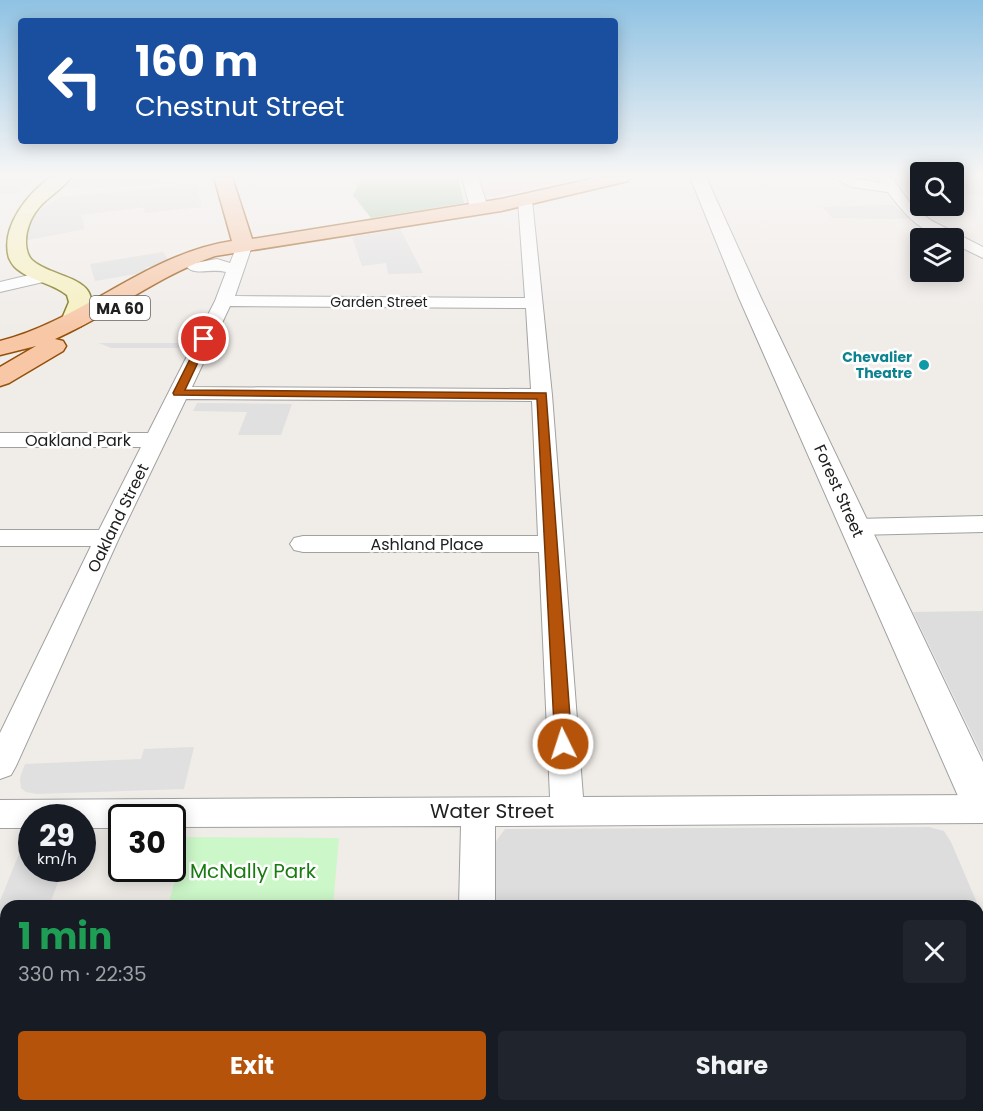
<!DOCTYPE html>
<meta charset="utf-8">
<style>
:root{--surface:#171b24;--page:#20242c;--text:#f1f3f6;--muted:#9ea1a6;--accent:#b45309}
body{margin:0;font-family:Poppins,sans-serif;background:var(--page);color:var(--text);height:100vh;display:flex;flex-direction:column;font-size:22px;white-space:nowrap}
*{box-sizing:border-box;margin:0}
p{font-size:20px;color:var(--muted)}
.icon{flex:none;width:33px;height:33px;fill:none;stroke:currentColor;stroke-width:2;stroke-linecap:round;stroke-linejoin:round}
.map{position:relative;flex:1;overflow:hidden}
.drawer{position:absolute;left:0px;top:900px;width:984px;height:212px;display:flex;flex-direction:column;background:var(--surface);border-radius:18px 18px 0 0;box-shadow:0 3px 15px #0003}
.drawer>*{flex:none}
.guide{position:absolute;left:18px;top:18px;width:600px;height:126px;border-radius:6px;box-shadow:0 3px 15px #0003;background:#1a4fa0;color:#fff;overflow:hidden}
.buttons{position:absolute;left:910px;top:162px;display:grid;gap:12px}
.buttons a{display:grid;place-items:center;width:54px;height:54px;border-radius:6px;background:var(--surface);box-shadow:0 3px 15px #0003;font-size:30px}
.speed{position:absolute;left:18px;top:804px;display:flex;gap:12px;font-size:30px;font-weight:700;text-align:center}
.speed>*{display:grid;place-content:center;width:78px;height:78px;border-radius:50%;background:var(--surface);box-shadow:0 3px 15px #0003;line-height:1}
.speed small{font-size:15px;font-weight:400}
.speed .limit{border:3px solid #111;border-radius:9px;background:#fff;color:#111}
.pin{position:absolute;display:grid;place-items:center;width:51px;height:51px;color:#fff;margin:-26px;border:3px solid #fff;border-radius:50%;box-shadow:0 2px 6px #0007}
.me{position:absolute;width:66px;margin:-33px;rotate:356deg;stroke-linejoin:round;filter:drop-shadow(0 0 4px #0008)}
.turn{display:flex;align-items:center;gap:21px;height:126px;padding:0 18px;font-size:27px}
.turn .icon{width:78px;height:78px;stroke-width:2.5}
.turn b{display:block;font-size:42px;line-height:51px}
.round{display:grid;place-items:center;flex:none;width:63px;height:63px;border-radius:6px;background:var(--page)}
.head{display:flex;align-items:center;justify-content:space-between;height:102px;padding:0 18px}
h1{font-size:36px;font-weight:700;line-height:45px;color:#1e9e55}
.cta{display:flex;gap:12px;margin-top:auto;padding:12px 18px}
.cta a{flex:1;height:69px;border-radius:6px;background:var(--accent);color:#fff;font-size:24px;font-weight:700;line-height:69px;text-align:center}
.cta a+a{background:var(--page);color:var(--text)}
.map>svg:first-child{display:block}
.residential{fill:#deddde}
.commercial{fill:#f0d8db}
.cemetery{fill:#aac8aa}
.park{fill:#ccf7c8}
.parking{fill:#e0e0e0}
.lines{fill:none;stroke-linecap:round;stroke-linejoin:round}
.minor-casing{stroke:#a1a1a1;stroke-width:2}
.tertiary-casing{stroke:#a1a1a1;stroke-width:2}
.secondary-casing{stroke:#746e0b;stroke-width:3}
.primary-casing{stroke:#945009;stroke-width:3}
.minor{fill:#fff;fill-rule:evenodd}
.tertiary{fill:#fff;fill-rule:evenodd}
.secondary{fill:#f6f0bf;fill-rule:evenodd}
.primary{fill:#f7c7a6;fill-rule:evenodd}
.route{fill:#b45309;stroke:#753606;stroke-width:1.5}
.culture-dot{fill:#0f9aa8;stroke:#fff;stroke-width:2}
.labels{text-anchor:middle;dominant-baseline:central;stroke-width:5;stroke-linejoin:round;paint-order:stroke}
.far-street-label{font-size:14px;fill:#202020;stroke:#fff}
.far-culture-label{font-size:14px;font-weight:bold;fill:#0d838f;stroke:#fff;text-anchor:end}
.shield{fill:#fff;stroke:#636363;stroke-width:1.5}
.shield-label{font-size:15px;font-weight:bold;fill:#202020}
.street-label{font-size:16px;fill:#202020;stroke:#fff}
.near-street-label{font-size:20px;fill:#202020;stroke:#fff}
.near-park-label{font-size:20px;fill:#1a7b12;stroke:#fff}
</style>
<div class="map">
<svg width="983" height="1111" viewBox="0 0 983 1111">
<rect width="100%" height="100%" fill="#f0ece8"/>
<g class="residential">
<polygon points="983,611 983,757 913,612"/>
<polygon points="929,827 944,831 951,842 983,917 983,1111 491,1111 491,1106 978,1106 978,906 489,906 488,852 505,829"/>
</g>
<polygon class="commercial" points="479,177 583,177 491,197 484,196"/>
<polygon class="cemetery" points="362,177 458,177 464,203 371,218 353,195"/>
<g class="park">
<polygon points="186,837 339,838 333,906 168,906"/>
<polygon points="116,1106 449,1106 449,1111 114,1111"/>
</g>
<g class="parking">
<polygon points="0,177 42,177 16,194 0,193"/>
<polygon points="67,177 203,177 204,179 90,189 54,186"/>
<polygon points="895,177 921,177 921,195 909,195"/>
<rect x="954" y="177" width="29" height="18"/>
<polygon points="198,185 201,207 145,213 144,207 81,215 85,229 18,242 28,210 39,210 61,197"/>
<polygon points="893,205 910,219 832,218 823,207"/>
<polygon points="400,229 423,273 388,274 386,263 362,266 352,237"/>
<polygon points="163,252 169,261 156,267 146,267 147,272 95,281 90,264"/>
<polygon points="99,343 186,343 183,348 111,348"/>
<polygon points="197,403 292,404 281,435 238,435 247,412 193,411"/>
<polygon points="194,747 184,789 37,794 26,792 21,788 20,778 25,764 141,759 144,749"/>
<polygon points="25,839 31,839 32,868 63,869 49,906 6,906 6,1025 0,1041 0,901"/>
<polygon points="0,1062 6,1062 6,1106 25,1106 23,1111 0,1111"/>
</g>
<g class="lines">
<defs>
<g id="minor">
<path d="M 833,177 C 849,176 865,181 881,183 L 877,177 L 891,177 L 914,208 L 932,221 L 983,247 L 983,258 L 954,244 L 954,238 C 925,238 903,213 888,192 L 851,187 Z"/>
<path d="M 525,196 L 532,200 L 552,395 L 583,797 L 983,795 L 983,823 L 495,826 L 495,906 L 459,906 L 461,826 L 172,827 L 172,818 L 122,818 L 122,828 L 82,828 L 82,818 L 32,818 L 32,828 L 0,828 L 0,800 L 550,797 L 539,552 L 303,552 L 294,550 L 290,544 L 294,538 L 303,536 L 538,536 L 532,401 L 186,399 L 119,538 L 16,766 L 11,775 L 0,779 L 0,733 L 91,546 L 0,546 L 0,530 L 99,530 L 141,447 L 0,447 L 0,433 L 148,433 L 215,301 L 226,272 C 212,268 195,276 187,267 L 189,264 L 217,259 L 230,263 L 238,243 L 244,241 L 252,246 L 235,296 L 525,298 L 518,200 ZM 230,306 L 526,308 L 531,389 L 192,387 Z"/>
<polygon points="46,271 54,276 52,280 0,292 0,282"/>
<polygon points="983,516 983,532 855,535 846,532 843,527 846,522 855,519"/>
<rect x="456" y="1106" width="42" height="5"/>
</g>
<g id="tertiary">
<polygon points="462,177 478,177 488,208 485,212 473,212 470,208"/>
<polygon points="690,177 706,177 761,298 983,762 983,822 968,817 962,805 739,298"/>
</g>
<path id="secondary" d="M 51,177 L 71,177 C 58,195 38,200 29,225 C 25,235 24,252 32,260 C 53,280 115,276 81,326 L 73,328 L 65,326 L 61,321 L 69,302 L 67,295 C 52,283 31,281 17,269 C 13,266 11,262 9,258 C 0,227 28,193 51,177 Z"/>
<path id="primary" d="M 214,177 L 232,177 L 252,239 L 501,199 L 600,177 L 631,177 L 628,181 L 501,211 L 215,256 C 157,276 110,315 55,339 L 63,341 L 66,346 L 63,351 L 9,383 L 0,386 L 0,367 L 36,346 L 0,355 L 0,341 C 83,320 146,254 232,241 Z"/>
</defs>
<use href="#minor" class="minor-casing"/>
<use href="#tertiary" class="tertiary-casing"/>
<use href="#secondary" class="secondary-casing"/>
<use href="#primary" class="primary-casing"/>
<use href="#minor" class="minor"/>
<use href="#tertiary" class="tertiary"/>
<use href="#secondary" class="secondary"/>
<use href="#primary" class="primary"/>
</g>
<linearGradient id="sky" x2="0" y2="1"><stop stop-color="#8fc2e3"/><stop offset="0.53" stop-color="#f8f6f5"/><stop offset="1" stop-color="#f8f6f5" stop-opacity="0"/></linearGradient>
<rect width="983" height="332" fill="url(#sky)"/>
<polygon class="route" points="201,337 209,339 185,390 546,393 572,744 569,749 563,751 557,749 555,744 537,399 174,395 173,393"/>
<circle class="culture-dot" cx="924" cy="365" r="6"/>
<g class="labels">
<g class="far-street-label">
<text x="379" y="302">Garden Street</text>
</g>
<g class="far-culture-label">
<text x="912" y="357">Chevalier<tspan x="912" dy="16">Theatre</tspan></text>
</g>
<rect class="shield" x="90" y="296" width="60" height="24" rx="4.5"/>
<g class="shield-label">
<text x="120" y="308">MA 60</text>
</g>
<g class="street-label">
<text x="78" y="440">Oakland Park</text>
<text transform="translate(839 491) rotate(66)">Forest Street</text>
<text transform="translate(118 518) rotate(-64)">Oakland Street</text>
<text x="427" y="544">Ashland Place</text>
</g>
<g class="near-street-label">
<text x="492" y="811">Water Street</text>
</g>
<g class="near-park-label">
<text x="253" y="871">McNally Park</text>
</g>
</g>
</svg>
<div class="buttons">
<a><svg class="icon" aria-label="search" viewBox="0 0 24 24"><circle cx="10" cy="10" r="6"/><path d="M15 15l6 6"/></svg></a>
<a><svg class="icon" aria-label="layers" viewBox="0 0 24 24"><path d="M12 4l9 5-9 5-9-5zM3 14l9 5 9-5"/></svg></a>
</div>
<div class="speed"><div>29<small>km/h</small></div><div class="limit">30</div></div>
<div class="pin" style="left:204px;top:339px;background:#d93025"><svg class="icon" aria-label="arrive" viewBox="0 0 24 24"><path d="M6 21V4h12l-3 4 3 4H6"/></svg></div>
<svg class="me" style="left:563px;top:744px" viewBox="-20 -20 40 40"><circle r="17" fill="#b45309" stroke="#fff" stroke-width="3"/><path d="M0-11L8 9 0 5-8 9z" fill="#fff"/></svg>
<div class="guide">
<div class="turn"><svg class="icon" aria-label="left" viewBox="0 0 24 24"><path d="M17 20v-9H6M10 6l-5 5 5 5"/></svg><div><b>160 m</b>Chestnut Street</div></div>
</div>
<section class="drawer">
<div class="head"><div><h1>1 min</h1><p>330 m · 22:35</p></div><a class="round"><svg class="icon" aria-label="close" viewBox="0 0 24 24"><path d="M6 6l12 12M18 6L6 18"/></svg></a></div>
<div class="cta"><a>Exit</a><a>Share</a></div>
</section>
</div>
